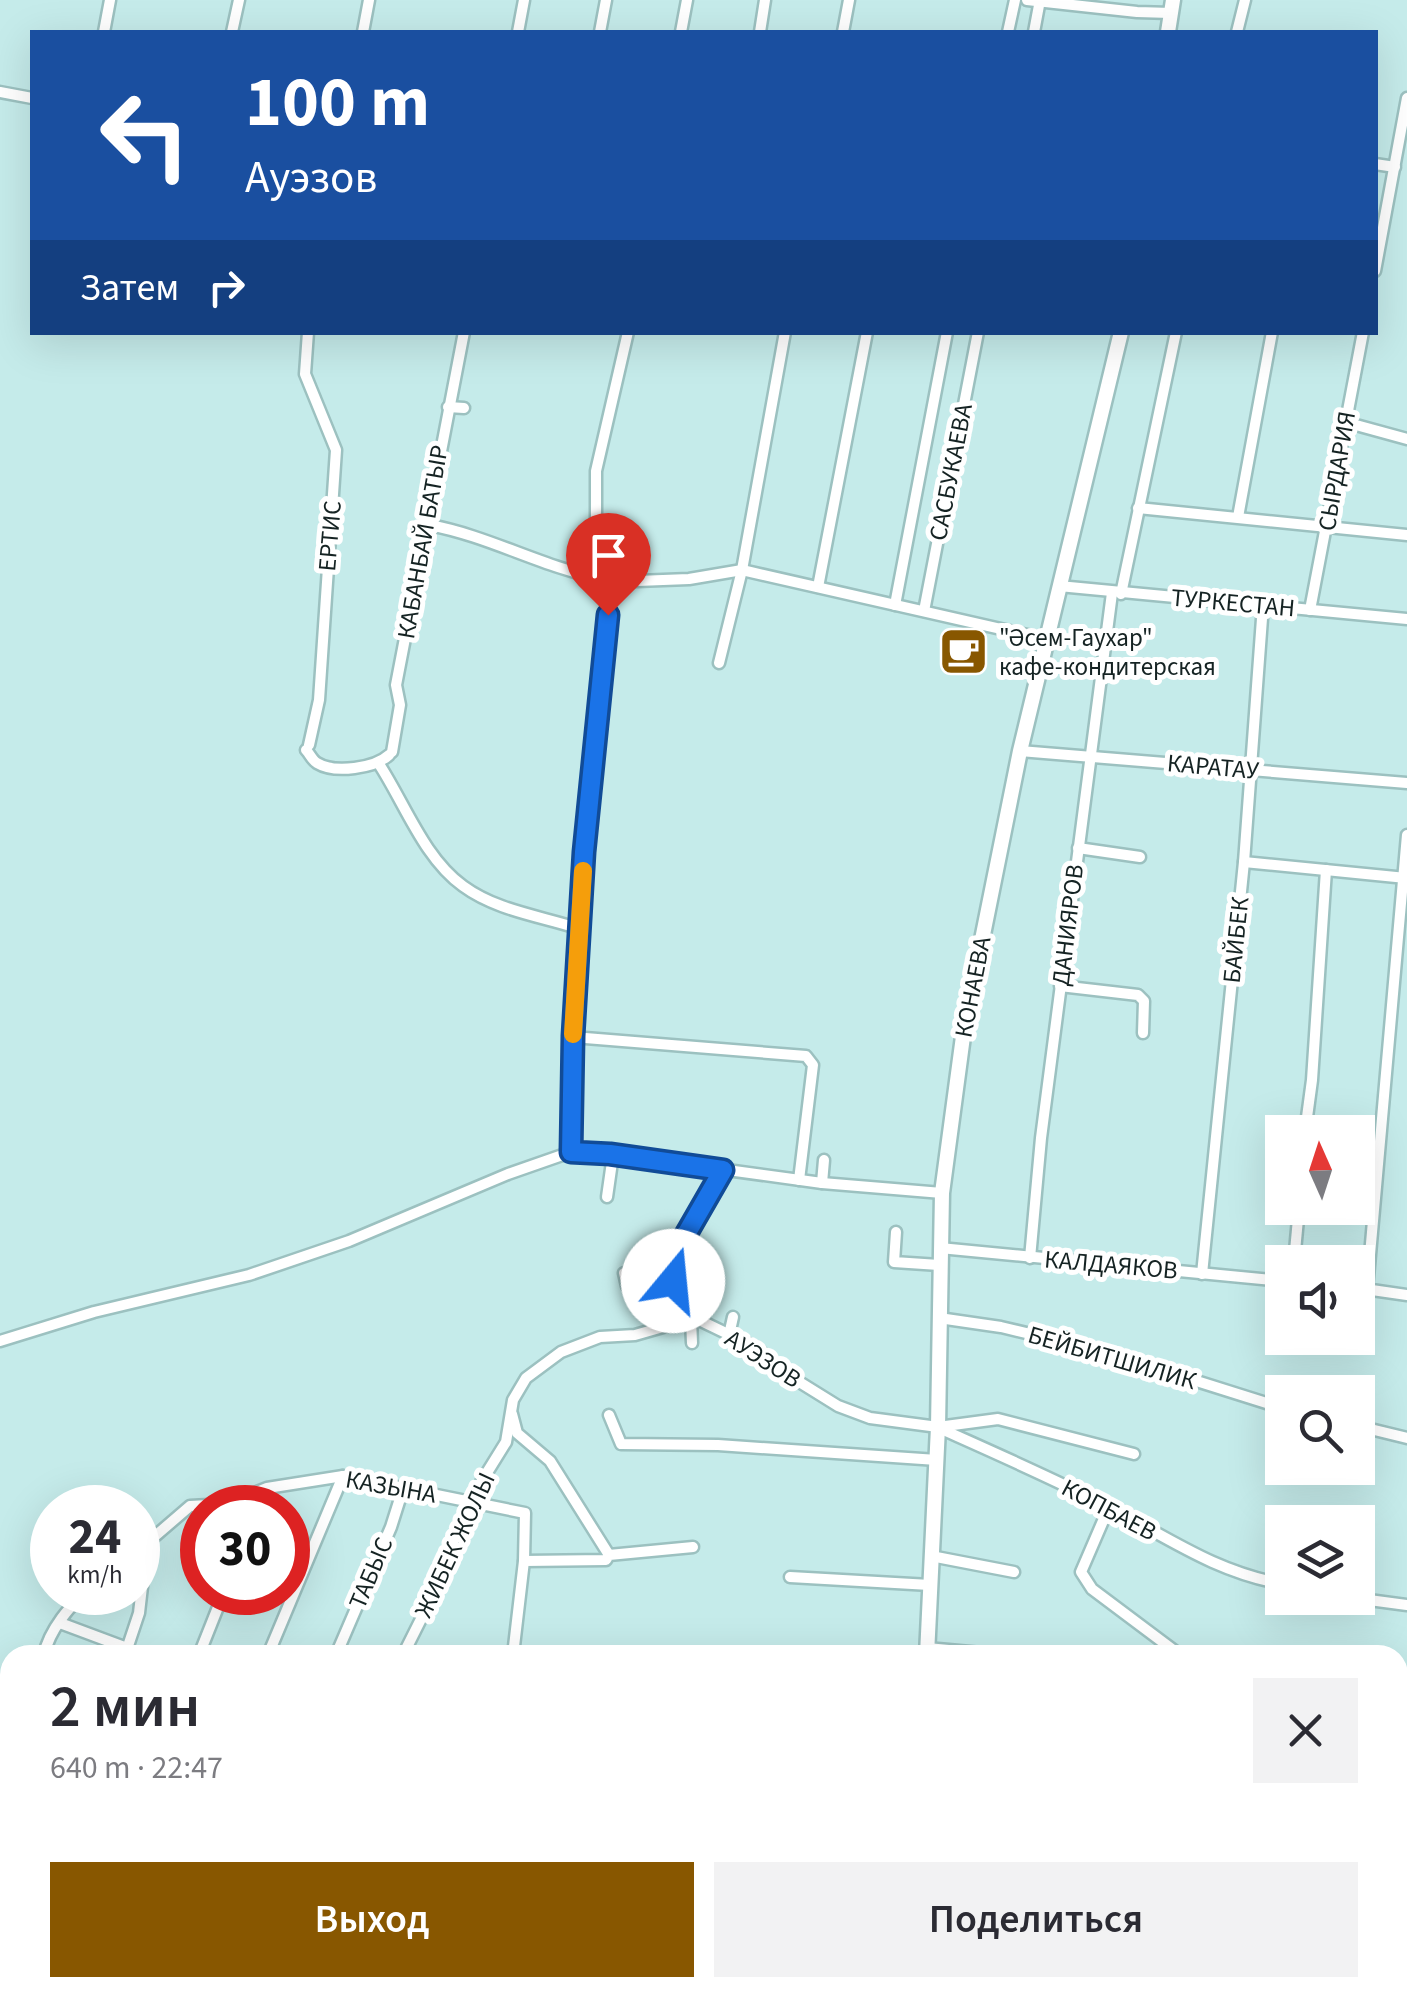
<!DOCTYPE html>
<html lang="ru">
<meta charset="utf-8">
<style>
:root{--surface:#fff;--page:#f2f2f3;--text:#2b2b33;--muted:#7c7c81;--accent:#885700}
body{margin:0;font-family:"Source Sans 3",sans-serif;background:var(--page);color:var(--text);height:100vh;display:flex;flex-direction:column;font-size:38px;white-space:nowrap}
*{box-sizing:border-box;margin:0}
p{font-size:32px;color:var(--muted)}
.icon{flex:none;width:55px;height:55px;fill:none;stroke:currentColor;stroke-width:2;stroke-linecap:round;stroke-linejoin:round}
.map{position:relative;flex:1;overflow:hidden}
.drawer{position:absolute;left:0px;top:1645px;width:1408px;height:352px;display:flex;flex-direction:column;background:var(--surface);border-radius:30px 30px 0 0;box-shadow:0 10px 40px #0002}
.drawer>*{flex:none}
.guide{position:absolute;left:30px;top:30px;width:1348px;height:305px;border-radius:0px;box-shadow:0 10px 40px #0002;background:#1a4fa0;color:#fff;overflow:hidden}
.needle{width:65px;rotate:357deg}
.buttons{position:absolute;left:1265px;top:1115px;display:grid;gap:20px}
.buttons a{display:grid;place-items:center;width:110px;height:110px;border-radius:0px;background:var(--surface);box-shadow:0 10px 40px #0002;font-size:50px}
.speed{position:absolute;left:30px;top:1485px;display:flex;gap:20px;font-size:50px;font-weight:700;text-align:center}
.speed>*{display:grid;place-content:center;width:130px;height:130px;border-radius:50%;background:var(--surface);box-shadow:0 10px 40px #0002;line-height:1}
.speed small{font-size:25px;font-weight:400}
.speed .limit{border:15px solid #d22;background:#fff;color:#111}
.pin{position:absolute;display:grid;place-items:center;width:85px;height:85px;color:#fff;margin:-102px -42px;border-radius:50% 50% 50% 0;rotate:-45deg;box-shadow:0 0 10px #0007}
.pin .icon{rotate:45deg}
.me{position:absolute;width:110px;margin:-55px;rotate:17deg;stroke-linejoin:round;filter:drop-shadow(0 0 8px #0008)}
.turn{display:flex;align-items:center;gap:35px;height:210px;padding:0 50px;font-size:45px}
.turn .icon{width:130px;height:130px;stroke-width:2.5}
.turn b{display:block;font-size:70px;line-height:85px}
.then{display:flex;align-items:center;height:95px;padding:0 50px;background:#0003;gap:20px;font-size:38px}
.round{display:grid;place-items:center;flex:none;width:105px;height:105px;border-radius:0px;background:var(--page)}
.headline{display:flex;align-items:center;justify-content:space-between;height:170px;padding:0 50px}
h1{font-size:60px;font-weight:600;line-height:75px}
.button{display:flex;gap:20px;margin-top:auto;padding:20px 50px}
.button a{flex:1;height:115px;border-radius:0px;background:var(--accent);color:#fff;font-size:40px;font-weight:600;line-height:115px;text-align:center}
.button a+a{background:var(--page);color:var(--text)}
.map>svg:first-child{display:block}
.lines{fill:none;stroke-linecap:round;stroke-linejoin:round}
.street-casing{stroke:#9cc1c0;stroke-width:15}
.secondary-casing{stroke:#9cc1c0;stroke-width:19}
.street{stroke:#fff;stroke-width:10}
.secondary{stroke:#fff;stroke-width:14}
.route-casing{stroke:#114b97;stroke-width:25}
.route{stroke:#1a73e8;stroke-width:18}
.slow{stroke:#f59e0b;stroke-width:18}
.labels{text-anchor:middle;dominant-baseline:central;stroke-width:10;stroke-linejoin:round;paint-order:stroke}
.street-label{font-size:25px;fill:#152323;stroke:#fff}
.poi-label{font-size:25px;fill:#152323;stroke:#fff;text-anchor:start}
</style>
<div class="map">
<svg width="1407" height="1997" viewBox="0 0 1407 1997">
<rect width="100%" height="100%" fill="#c5ebea"/>
<g class="lines">
<defs>
<g id="street">
<polyline points="1027,0 1137,12 1171,13"/>
<polyline points="104,32 110,0"/>
<polyline points="232,32 239,0"/>
<polyline points="363,32 369,0"/>
<polyline points="518,32 524,0"/>
<polyline points="600,32 606,0"/>
<polyline points="681,32 687,0"/>
<polyline points="760,32 765,0"/>
<polyline points="843,32 849,0"/>
<polyline points="1008,32 1015,0"/>
<polyline points="1034,32 1040,0"/>
<polyline points="1237,32 1245,0"/>
<polyline points="0,92 32,98"/>
<polyline points="1375,164 1395,167"/>
<polyline points="1375,271 1407,98"/>
<polyline points="308,332 305,374 336,450 319,700 309,745"/>
<polyline points="448,407 464,408"/>
<polyline points="1345,422 1407,439"/>
<polyline points="1138,508 1407,535"/>
<polyline points="1238,517 1272,332"/>
<path d="M 429,525 C 490,536 543,568 604,579"/>
<polyline points="611,582 689,579 742,570 1045,639"/>
<polyline points="611,582 600,576 596,565 596,471 628,332"/>
<polyline points="1059,586 1407,619"/>
<polyline points="818,587 867,332"/>
<polyline points="1121,594 1176,332"/>
<polyline points="895,605 947,332"/>
<polyline points="1310,610 1363,332"/>
<polyline points="924,611 978,332"/>
<polyline points="719,663 742,570 785,332"/>
<path d="M 306,750 C 310,754 312,760 317,763 C 335,774 375,768 389,755"/>
<polyline points="1020,751 1407,783"/>
<polyline points="392,752 400,705 396,685 464,332"/>
<path d="M 379,764 C 405,804 424,858 463,886 C 497,911 541,916 580,929"/>
<polyline points="1078,848 1140,857"/>
<polyline points="1244,862 1406,878"/>
<polyline points="1060,986 1138,995 1144,1001 1143,1033"/>
<polyline points="573,1037 806,1056 813,1065 799,1180"/>
<polyline points="1305,1132 1312,1080 1326,870"/>
<polyline points="571,1152 573,1037 584,852 611,582"/>
<polyline points="723,1170 669,1265 691,1319 699,1320 757,1348 780,1370 838,1406 870,1418 938,1427 998,1419 1134,1454"/>
<polyline points="822,1183 824,1160"/>
<polyline points="607,1197 613,1155"/>
<polyline points="896,1232 894,1262 939,1265"/>
<polyline points="940,1248 1282,1281"/>
<polyline points="1030,1258 1041,1138 1112,593"/>
<polyline points="1294,1262 1299,1208"/>
<polyline points="669,1265 640,1295 677,1323"/>
<polyline points="624,1273 627,1286 640,1295"/>
<polyline points="1202,1274 1244,862 1263,605"/>
<polyline points="1358,1288 1407,1295"/>
<polyline points="1367,1289 1407,835"/>
<polyline points="939,1318 1001,1327 1098,1350 1282,1408"/>
<polyline points="729,1335 733,1317"/>
<polyline points="0,1341 94,1312 249,1275 349,1241 508,1174 571,1152 610,1154 822,1183 942,1193"/>
<polyline points="512,1414 517,1433 550,1461 609,1555"/>
<polyline points="609,1415 621,1444 718,1445 937,1460"/>
<polyline points="1358,1426 1407,1438"/>
<path d="M 939,1428 C 995,1453 1052,1478 1107,1506 C 1169,1538 1213,1571 1282,1584"/>
<polyline points="1109,1507 1081,1572 1092,1589 1180,1655"/>
<polyline points="258,1508 267,1489"/>
<polyline points="931,1556 1014,1572"/>
<polyline points="524,1561 606,1560 609,1555 693,1547"/>
<polyline points="790,1577 930,1585"/>
<polyline points="1354,1598 1407,1605"/>
<polyline points="60,1623 127,1648"/>
<polyline points="927,1648 1003,1655"/>
<path d="M 44,1655 C 48,1634 71,1599 92,1592"/>
<polyline points="125,1655 139,1613 147,1543 190,1506 227,1504 267,1488 343,1476 525,1513 524,1561 513,1655"/>
<polyline points="199,1655 224,1592"/>
<polyline points="268,1655 343,1476"/>
<polyline points="336,1655 391,1527 403,1489"/>
<polyline points="403,1655 425,1611 470,1500 506,1442 513,1400 526,1378 561,1352 600,1337 635,1335 691,1319 692,1343"/>
<polyline points="1398,1758 1407,1762"/>
<polyline points="0,1762 10,1764"/>
<polyline points="1398,1908 1407,1913"/>
<polyline points="0,1943 10,1922"/>
<polyline points="1190,1988 1203,1997"/>
<polyline points="116,1997 120,1988"/>
<polyline points="186,1997 190,1988"/>
<polyline points="260,1997 264,1988"/>
<polyline points="335,1997 339,1988"/>
<polyline points="403,1997 407,1988"/>
<polyline points="572,1997 574,1988"/>
<polyline points="1096,1997 1099,1988"/>
<polyline points="1337,1997 1348,1990 1407,1988"/>
</g>
<g id="secondary">
<polyline points="1168,32 1173,0"/>
<polyline points="927,1655 938,1427 942,1193 964,1029 1020,751 1121,332"/>
<polyline points="912,1997 912,1988"/>
</g>
</defs>
<use href="#street" class="street-casing"/>
<use href="#secondary" class="secondary-casing"/>
<use href="#street" class="street"/>
<use href="#secondary" class="secondary"/>
</g>
<g class="lines">
<defs>
<polyline id="route" points="608,615 584,852 573,1036 571,1152 610,1154 723,1170 669,1264 673,1281"/>
</defs>
<use href="#route" class="route-casing"/>
<use href="#route" class="route"/>
<polyline class="slow" points="573,1034 583,871"/>
</g>
<defs>
<symbol id="cafe-square" viewBox="-11 -11 22 22"><rect x="-9" y="-9" width="18" height="18" rx="4" fill="#885700" stroke="#fff"/><path d="M-5.5-4.5H6V0H3Q3 3.5 0 3.5H-2.5Q-5.5 3.5-5.5 0ZM3-3.2v2h1.7v-2ZM-6 4.5H4V6H-6Z" fill="#fff"/></symbol>
</defs>
<g fill-rule="evenodd">
<use href="#cafe-square" x="936" y="624" width="55" height="55"/>
</g>
<g class="labels">
<g class="street-label">
<text transform="translate(1337 471) rotate(-80)">СЫРДАРИЯ</text>
<text transform="translate(951 472) rotate(-79)">САСБУКАЕВА</text>
<text transform="translate(330 536) rotate(-85)">ЕРТИС</text>
<text transform="translate(423 542) rotate(-80)">КАБАНБАЙ БАТЫР</text>
<text transform="translate(1233 603) rotate(5)">ТУРКЕСТАН</text>
<text transform="translate(1213 767) rotate(5)">КАРАТАУ</text>
<text transform="translate(1068 925) rotate(-83)">ДАНИЯРОВ</text>
<text transform="translate(1236 940) rotate(-84)">БАЙБЕК</text>
<text transform="translate(973 987) rotate(-79)">КОНАЕВА</text>
<text transform="translate(1111 1265) rotate(5)">КАЛДАЯКОВ</text>
<text transform="translate(1112 1358) rotate(16)">БЕЙБИТШИЛИК</text>
<text transform="translate(763 1359) rotate(33)">АУЭЗОВ</text>
<text transform="translate(391 1487) rotate(10)">КАЗЫНА</text>
<text transform="translate(1109 1510) rotate(28)">КОПБАЕВ</text>
<text transform="translate(455 1545) rotate(-65)">ЖИБЕК ЖОЛЫ</text>
<text transform="translate(371 1573) rotate(-67)">ТАБЫС</text>
</g>
<g class="poi-label">
<text x="999" y="638">"Әсем-Гаухар"<tspan x="999" dy="29">кафе-кондитерская</tspan></text>
</g>
</g>
</svg>
<div class="buttons">
<a><svg class="needle" viewBox="-14 -14 28 28"><path d="M0-13l5 13h-10z" fill="#e53935"/><path d="M0 13l5-13h-10z" fill="#7c7c81"/></svg></a>
<a><svg class="icon" aria-label="sound" viewBox="0 0 24 24"><path d="M4 9h4l5-4v14l-5-4H4zM17 9q2 3 0 6"/></svg></a>
<a><svg class="icon" aria-label="search" viewBox="0 0 24 24"><circle cx="10" cy="10" r="6"/><path d="M15 15l6 6"/></svg></a>
<a><svg class="icon" aria-label="layers" viewBox="0 0 24 24"><path d="M12 4l9 5-9 5-9-5zM3 14l9 5 9-5"/></svg></a>
</div>
<div class="speed"><div>24<small>km/h</small></div><div class="limit">30</div></div>
<div class="pin" style="left:608px;top:615px;background:#d93025"><svg class="icon" aria-label="arrive" viewBox="0 0 24 24"><path d="M6 21V4h12l-3 4 3 4H6"/></svg></div>
<svg class="me" style="left:673px;top:1281px" viewBox="-20 -20 40 40"><circle r="19" fill="#fff"/><path d="M0-13L10 11 0 6-10 11z" fill="#1a73e8"/></svg>
<div class="guide">
<div class="turn"><svg class="icon" aria-label="left" viewBox="0 0 24 24"><path d="M17 20v-9H6M10 6l-5 5 5 5"/></svg><div><b>100 m</b>Ауэзов</div></div>
<div class="then">Затем<svg class="icon" aria-label="right" viewBox="0 0 24 24"><path d="M7 20v-9h11M14 6l5 5-5 5"/></svg></div>
</div>
<section class="drawer">
<div class="headline"><div><h1>2 мин</h1><p>640 m · 22:47</p></div><a class="round"><svg class="icon" aria-label="close" viewBox="0 0 24 24"><path d="M6 6l12 12M18 6L6 18"/></svg></a></div>
<div class="button"><a>Выход</a><a>Поделиться</a></div>
</section>
</div>
